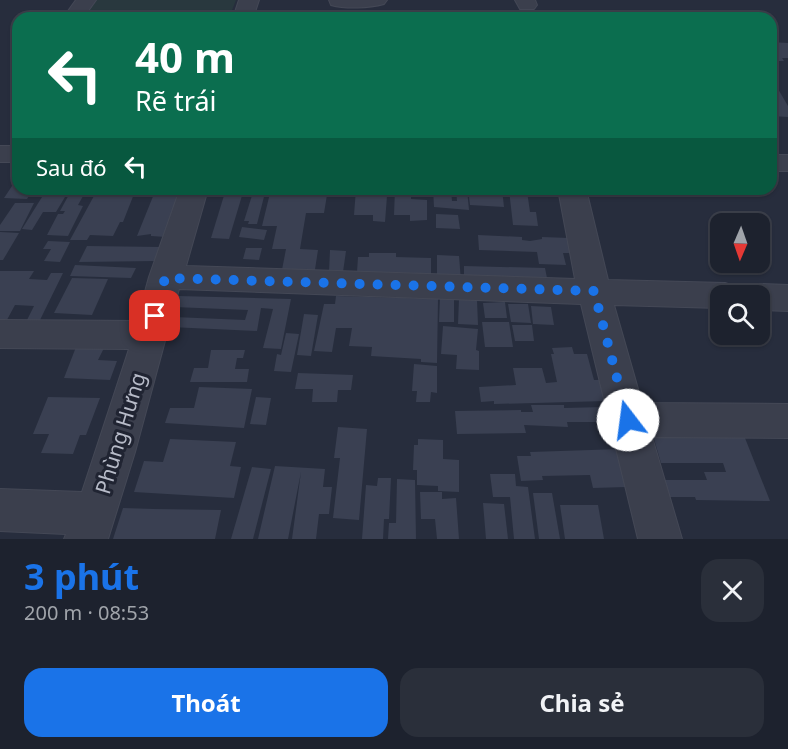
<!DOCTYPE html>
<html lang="vi">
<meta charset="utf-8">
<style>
:root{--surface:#1d222e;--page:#2a2f3a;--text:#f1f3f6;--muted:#a0a4aa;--line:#3b3f4a;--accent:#1a73e8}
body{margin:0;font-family:"Noto Sans",sans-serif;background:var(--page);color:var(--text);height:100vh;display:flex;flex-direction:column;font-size:22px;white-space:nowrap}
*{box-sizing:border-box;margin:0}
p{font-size:20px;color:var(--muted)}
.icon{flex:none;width:33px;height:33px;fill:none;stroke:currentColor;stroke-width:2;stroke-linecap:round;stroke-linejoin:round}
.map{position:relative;height:539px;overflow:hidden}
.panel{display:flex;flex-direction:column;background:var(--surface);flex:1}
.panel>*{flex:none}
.hud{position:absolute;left:12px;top:12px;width:765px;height:183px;border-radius:18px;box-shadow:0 2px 4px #0004,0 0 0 2px var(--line);background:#0b6e4f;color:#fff;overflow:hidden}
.needle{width:39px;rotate:182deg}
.fabs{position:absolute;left:710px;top:213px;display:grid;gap:12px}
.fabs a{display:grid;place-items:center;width:60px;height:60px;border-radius:12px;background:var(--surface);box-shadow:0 2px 4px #0004,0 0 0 2px var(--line);font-size:30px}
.pin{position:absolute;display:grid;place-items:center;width:51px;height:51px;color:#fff;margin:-26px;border-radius:12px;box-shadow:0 3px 9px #0006}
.me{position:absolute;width:66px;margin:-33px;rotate:345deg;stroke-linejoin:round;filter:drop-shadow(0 0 4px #0008)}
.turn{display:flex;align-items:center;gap:21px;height:126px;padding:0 24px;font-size:27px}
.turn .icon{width:78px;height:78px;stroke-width:2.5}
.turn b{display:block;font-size:42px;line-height:51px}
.then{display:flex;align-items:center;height:57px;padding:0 24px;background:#0003;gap:12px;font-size:22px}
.round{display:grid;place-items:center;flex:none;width:63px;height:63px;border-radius:18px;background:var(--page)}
.headline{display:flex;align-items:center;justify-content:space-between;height:102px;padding:0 24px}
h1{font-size:36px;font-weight:700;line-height:45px;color:var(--accent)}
.action{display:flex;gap:12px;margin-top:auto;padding:12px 24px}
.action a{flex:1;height:69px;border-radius:18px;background:var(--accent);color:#fff;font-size:24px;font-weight:700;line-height:69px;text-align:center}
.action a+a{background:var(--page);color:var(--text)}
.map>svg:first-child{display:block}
.green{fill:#29383e}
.building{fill:#3a4052}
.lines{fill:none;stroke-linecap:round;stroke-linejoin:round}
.minor-casing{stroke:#444856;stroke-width:2}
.minor{fill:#3b3f4d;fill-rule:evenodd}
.route{stroke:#1a73e8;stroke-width:10;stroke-dasharray:0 18}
.labels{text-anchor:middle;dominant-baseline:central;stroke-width:6;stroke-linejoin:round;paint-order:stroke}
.street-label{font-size:21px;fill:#b7bbc8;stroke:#202432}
</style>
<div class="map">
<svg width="788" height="539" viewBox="0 0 788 539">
<rect width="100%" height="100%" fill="#272d3d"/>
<polygon class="green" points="94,0 236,0 229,18 80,18"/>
<g class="building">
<polygon points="771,42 788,43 788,58 782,58 784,61 771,61"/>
<polygon points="771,77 788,106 788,117 771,116"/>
<polygon points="12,186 18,186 18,189 33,189 27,199 4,198"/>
<polygon points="47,189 56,189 52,197 65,197 56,212 43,212 32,230 22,229"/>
<polygon points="72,189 87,189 78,205 83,206 68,236 47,235 58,214 63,214 65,211 60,211"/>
<polygon points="92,189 114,189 112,193 115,189 133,189 131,194 134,194 123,222 120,222 113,236 90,235 87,240 70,240 95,194 89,194"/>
<polygon points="156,189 183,189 166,237 151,236 151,234 137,236"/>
<polygon points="226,189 244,189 229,239 211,238"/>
<polygon points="254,189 266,189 257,224 248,224 249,221 244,221"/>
<polygon points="271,189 286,189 284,197 300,197 302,189 328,189 324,213 306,213 300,249 318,250 314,276 281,275 286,249 272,249 277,226 262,226"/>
<polygon points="356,189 376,189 375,195 387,196 385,222 373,221 373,215 354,215"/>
<polygon points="395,189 411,189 411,199 427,200 427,220 410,221 410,215 394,215"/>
<polygon points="433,189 451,189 452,201 457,201 456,189 467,189 469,210 434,207"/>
<polygon points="468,189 502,189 504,207 470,205"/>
<polygon points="509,190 527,191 530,212 536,212 538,226 513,225"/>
<polygon points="15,203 34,203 20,231 0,231 0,225"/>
<polygon points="436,214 458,215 460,229 436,228"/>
<polygon points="242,227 267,230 264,240 239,237"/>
<polygon points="0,232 19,233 3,260 0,260"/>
<polygon points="478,235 522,237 522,240 530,241 542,239 542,237 569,238 572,253 563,253 566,265 539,264 537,252 479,250"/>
<polygon points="48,241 70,242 60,262 44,261 51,249 43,249"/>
<polygon points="87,246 161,247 156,261 79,262"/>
<polygon points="246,248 262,248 259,260 243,259"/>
<polygon points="330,250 346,251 343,272 329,272"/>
<polygon points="369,253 396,253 396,257 431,258 431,278 416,277 416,273 357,272 358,257 369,257"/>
<polygon points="437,255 459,256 461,281 437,280"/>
<polygon points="75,265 136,268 131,278 70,276"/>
<polygon points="464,266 545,268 547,278 543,277 544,283 464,281"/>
<polygon points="0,271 34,271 29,279 47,280 51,273 63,273 40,320 27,320 34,306 15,305 2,329 0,329"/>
<polygon points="72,278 108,279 92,315 54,313"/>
<polygon points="178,296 291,299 281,349 263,348 273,309 261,308 257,331 170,327 174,317 245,320 248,310 174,307"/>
<polygon points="336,296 438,299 437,363 421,362 421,359 371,356 372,347 349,346 352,328 336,328 332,352 314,351 324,304 335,304"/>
<polygon points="440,297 454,298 454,322 439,322"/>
<polygon points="459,299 477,300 478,325 458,324"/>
<polygon points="505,302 507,318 485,318 483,303"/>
<polygon points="508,304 528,304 531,323 511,322"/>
<polygon points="531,306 551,307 554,325 533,324"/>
<polygon points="304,314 318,315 311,356 297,355"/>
<polygon points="482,322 509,322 513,347 485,347"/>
<polygon points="512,325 532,325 534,341 515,341"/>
<polygon points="443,326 478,329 476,350 479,351 479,370 456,369 457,355 441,354"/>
<polygon points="286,333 299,334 291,372 274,371 277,354 281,355"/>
<polygon points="76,347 104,348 98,360 117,361 110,380 64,378"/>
<polygon points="572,347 574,354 587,354 594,380 600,380 606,401 494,404 494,401 481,402 479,387 516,385 513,368 542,368 546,383 557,382 551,354 554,354 552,348"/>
<polygon points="211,350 245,350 243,358 237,358 235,369 249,369 247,382 190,382 194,368 208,368"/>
<polygon points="414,364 437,366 437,393 431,392 430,402 416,402 417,391 412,391"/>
<polygon points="298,373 353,375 351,390 338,390 337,402 312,402 313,389 295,389"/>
<polygon points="199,387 252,389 244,428 165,423 170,408 194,408"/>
<polygon points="48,397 100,398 86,435 80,435 73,454 41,453 49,434 33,434"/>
<polygon points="256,397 271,398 266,425 250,424"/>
<polygon points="531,405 564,405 564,408 605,407 609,422 567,422 568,427 524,425 526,433 457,434 455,411 521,410 521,412 533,412"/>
<polygon points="338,427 367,429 359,520 333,518 340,458 334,458"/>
<polygon points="652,432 743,433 770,501 696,500 695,497 669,497 664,480 707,480 704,472 726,472 723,463 661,463"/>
<polygon points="170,439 236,442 230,466 241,467 234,498 134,492 144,461 163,462"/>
<polygon points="418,439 443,440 443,459 459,460 459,492 438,491 438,486 417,485 417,470 413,470 414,445 418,445"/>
<polygon points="621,449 627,473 622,472 626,487 593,488 590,475 542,476 543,480 521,481 517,456 531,456 530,452"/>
<polygon points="275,466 325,469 323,487 332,487 329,514 319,514 316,539 292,539 301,472 288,539 258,539"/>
<polygon points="252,467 271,469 253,539 231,539"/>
<polygon points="490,474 515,474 516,486 528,487 535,539 514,539 510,497 493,497"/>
<polygon points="378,478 391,478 389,519 384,519 383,539 362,539 366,485 377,486"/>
<polygon points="397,479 415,480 416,539 388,539 389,523 396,523"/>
<polygon points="420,492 442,492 442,499 456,498 459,539 437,539 435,519 421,519"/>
<polygon points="533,493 552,493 560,539 539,539"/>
<polygon points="483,503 504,504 508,539 486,539"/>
<polygon points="560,505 598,505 604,539 565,539"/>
<polygon points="123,508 154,509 221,510 215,539 113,539"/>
</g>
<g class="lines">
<defs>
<g id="minor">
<polygon points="76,0 96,0 83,18 63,18"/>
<polygon points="239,0 259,0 253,18 233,18"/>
<path d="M 329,0 L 387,0 L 384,4 C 369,8 346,9 331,5 Z"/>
<polygon points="515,0 535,0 537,5 534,9 520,9"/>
<rect x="0" y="146" width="18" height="16"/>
<rect x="771" y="155" width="17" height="16"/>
<polygon points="180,189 208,189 186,266 575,279 558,189 586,189 608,280 725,283 737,287 741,296 720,296 720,308 614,305 642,403 788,404 788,438 652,437 682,539 638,539 581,304 179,289 135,452 108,539 64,539 66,534 0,531 0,489 82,492 129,349 0,348 0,320 137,321 149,277"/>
<polygon points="759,284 788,285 788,311 759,310 759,296 743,296 747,288"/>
</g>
</defs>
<use href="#minor" class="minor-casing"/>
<use href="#minor" class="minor"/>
</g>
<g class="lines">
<polyline class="route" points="155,316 165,278 594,291 628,420"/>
</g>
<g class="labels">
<g class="street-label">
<text transform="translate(120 433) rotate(-73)">Phùng Hưng</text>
</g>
</g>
</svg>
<div class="fabs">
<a><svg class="needle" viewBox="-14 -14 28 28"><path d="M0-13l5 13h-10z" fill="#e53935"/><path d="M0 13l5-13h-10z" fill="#a0a4aa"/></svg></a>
<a><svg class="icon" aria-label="search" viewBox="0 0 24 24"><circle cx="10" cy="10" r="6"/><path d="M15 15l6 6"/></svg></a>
</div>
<div class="pin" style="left:155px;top:316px;background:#d93025"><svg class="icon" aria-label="arrive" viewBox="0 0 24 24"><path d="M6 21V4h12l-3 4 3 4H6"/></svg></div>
<svg class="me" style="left:628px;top:420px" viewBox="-20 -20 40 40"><circle r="19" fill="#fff"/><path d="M0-13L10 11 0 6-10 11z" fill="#1a73e8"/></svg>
<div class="hud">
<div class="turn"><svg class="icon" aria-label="left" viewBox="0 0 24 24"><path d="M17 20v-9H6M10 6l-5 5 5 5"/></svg><div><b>40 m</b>Rẽ trái</div></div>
<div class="then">Sau đó<svg class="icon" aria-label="left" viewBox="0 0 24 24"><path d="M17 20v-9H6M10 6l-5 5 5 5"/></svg></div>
</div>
</div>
<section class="panel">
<div class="headline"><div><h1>3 phút</h1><p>200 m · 08:53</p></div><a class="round"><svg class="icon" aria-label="close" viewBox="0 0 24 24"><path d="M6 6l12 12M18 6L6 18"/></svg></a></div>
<div class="action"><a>Thoát</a><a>Chia sẻ</a></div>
</section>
